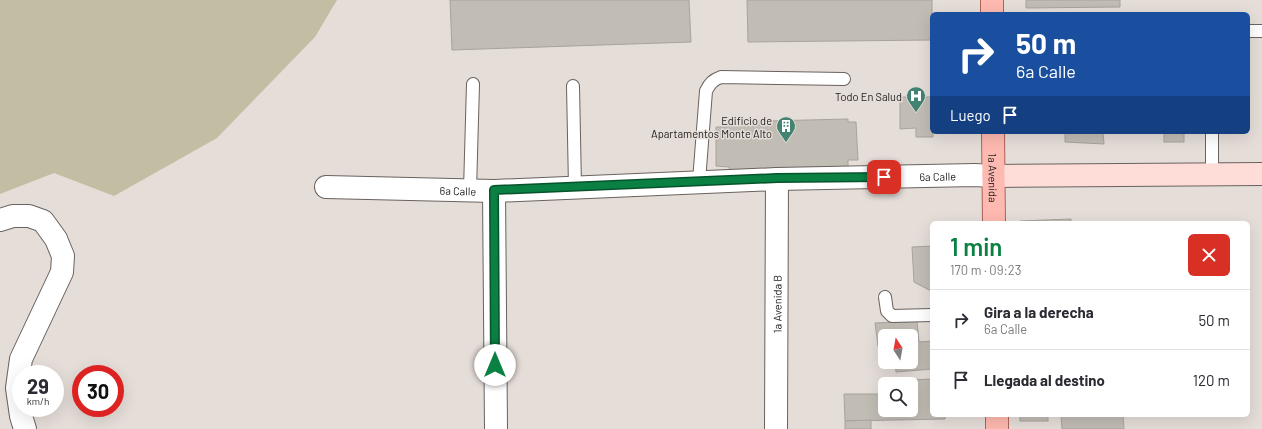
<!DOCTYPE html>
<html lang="es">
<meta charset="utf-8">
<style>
:root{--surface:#fff;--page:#f7f7f7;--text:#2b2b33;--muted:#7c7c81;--line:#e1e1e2;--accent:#0b8043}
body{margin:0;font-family:Barlow,sans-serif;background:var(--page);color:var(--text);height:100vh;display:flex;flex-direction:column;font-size:15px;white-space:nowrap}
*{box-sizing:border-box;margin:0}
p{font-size:13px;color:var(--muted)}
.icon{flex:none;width:22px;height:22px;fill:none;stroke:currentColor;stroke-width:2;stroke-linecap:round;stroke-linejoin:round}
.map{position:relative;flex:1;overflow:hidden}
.panel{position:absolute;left:930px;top:221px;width:320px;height:196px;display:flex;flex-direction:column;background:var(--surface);border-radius:6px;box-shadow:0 4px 16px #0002}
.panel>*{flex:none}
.top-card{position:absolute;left:930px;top:12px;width:320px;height:122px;border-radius:6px;box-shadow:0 4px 16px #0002;background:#1a4fa0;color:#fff;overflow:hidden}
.needle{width:26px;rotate:349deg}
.buttons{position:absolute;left:878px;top:329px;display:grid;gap:8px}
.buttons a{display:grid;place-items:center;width:40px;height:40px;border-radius:6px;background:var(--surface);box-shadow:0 4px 16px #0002;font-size:20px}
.speed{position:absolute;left:12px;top:365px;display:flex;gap:8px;font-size:20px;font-weight:700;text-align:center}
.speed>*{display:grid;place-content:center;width:52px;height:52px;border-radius:50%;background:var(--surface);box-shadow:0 4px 16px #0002;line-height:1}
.speed small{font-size:10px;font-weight:400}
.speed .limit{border:6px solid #d22;background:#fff;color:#111}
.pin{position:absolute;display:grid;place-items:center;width:34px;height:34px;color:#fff;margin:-17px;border-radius:8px;box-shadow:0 2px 6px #0006}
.me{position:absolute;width:44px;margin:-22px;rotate:0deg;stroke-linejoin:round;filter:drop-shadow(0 0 3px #0008)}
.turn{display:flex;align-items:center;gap:14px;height:84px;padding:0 20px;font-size:18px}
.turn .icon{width:52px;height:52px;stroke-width:2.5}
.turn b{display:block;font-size:28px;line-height:34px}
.then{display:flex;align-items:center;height:38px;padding:0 20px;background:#0003;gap:8px;font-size:15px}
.round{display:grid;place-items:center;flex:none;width:42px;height:42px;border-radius:6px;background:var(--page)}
.summary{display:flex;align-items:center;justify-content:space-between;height:68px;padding:0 20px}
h1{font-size:24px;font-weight:600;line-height:30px;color:var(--accent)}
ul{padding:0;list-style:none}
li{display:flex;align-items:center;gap:12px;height:60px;padding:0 20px;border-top:1px solid var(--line)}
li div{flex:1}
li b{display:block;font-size:15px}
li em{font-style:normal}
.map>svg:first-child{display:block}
.green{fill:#c2bea3}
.building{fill:#c1bcb4;stroke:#a8a39c}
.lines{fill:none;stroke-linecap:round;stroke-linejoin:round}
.lane-casing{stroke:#69625e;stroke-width:14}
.street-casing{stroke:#69625e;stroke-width:24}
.secondary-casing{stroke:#69625e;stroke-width:24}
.primary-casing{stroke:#af6359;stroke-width:24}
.lane{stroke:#fff;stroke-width:12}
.street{stroke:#fff;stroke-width:22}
.secondary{stroke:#fedcd8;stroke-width:22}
.primary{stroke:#feb9b0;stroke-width:22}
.route-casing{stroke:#07532c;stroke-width:10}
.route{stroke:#0b8043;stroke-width:7}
.labels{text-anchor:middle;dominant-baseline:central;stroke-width:3;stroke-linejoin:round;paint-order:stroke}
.poi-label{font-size:11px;fill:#1e1b19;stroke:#e5ddd8;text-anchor:end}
.street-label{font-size:11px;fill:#1e1b19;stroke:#e5ddd8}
</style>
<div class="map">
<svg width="1262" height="429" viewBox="0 0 1262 429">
<rect width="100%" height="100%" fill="#e5ddd8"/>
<polygon class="green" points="0,0 337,0 315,37 217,138 114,196 54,173 0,194"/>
<g class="building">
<polygon points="450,0 689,0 691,42 452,50"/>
<polygon points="747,0 932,0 932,40 748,42"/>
<polygon points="1026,0 1120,0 1120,7 1026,8"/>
<polygon points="900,97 932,97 933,137 916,137 916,128 900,129"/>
<polygon points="848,119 848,122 856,122 858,160 848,160 848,167 730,172 729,167 716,166 716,127 727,127 727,122"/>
<polygon points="1065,132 1103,132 1104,144 1065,142"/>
<rect x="1164" y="132" width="20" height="10"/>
<polygon points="1071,219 1071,223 1020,223 1020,221"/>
<polygon points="932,246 932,290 929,290 914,282 912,247"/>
<polygon points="917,321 919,342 932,341 932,369 896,372 895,362 911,362 911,336 885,336 885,345 878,346 875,323"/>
<polygon points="932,379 932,415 945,415 945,419 845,421 844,394 885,394 885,410 911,410 911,384 909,384 911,380"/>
<rect x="1020" y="415" width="28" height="6"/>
<polygon points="1061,415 1123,415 1124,429 1062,429"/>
<polygon points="871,420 871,429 845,429 845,421"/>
</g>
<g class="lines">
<defs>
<g id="lane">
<polyline points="1248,31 1262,31"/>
<polyline points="573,86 575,187"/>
<polyline points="1212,132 1212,175"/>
<path d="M 699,181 L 706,91 C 710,83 713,80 721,77 L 844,79"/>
<polyline points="470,190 473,84"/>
<polyline points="885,297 887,311 892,316 932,315"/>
</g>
<g id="street">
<path id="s1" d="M 326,187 L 494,191 L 777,179 L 975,175 L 993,176"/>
<polyline points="494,191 496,429"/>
<polyline points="0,220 13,216 29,216 43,221 56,239 63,256 62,272 21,359 17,388 21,416 25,429"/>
<path id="s2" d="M 776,429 L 777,179"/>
</g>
<polyline id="secondary" points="993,176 1262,174"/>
<g id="primary">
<polyline points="992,0 992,14"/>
<path id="s3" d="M 993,132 L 994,223"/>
<polyline points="997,415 997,429"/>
</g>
</defs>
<use href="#lane" class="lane-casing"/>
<use href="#street" class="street-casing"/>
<use href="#secondary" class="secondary-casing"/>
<use href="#primary" class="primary-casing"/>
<use href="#lane" class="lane"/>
<use href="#street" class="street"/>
<use href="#secondary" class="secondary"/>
<use href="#primary" class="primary"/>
</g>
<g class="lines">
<defs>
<polyline id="route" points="495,365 494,190 777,178 884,177"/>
</defs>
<use href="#route" class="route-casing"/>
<use href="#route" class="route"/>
</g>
<defs>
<symbol id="hospital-pin" viewBox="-11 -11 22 30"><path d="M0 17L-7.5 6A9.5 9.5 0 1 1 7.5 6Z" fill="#438372" stroke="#e5ddd8"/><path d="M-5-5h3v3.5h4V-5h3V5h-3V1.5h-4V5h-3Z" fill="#fff"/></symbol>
<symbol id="building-pin" viewBox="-11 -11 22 30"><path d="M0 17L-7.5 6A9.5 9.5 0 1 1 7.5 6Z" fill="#438372" stroke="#e5ddd8"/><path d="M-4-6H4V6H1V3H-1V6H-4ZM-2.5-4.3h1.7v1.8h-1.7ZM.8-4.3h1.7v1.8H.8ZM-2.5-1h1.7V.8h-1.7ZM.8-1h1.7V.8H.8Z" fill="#fff"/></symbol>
</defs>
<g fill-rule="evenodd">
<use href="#hospital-pin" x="905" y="85" width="22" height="30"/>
<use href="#building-pin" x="775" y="115" width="22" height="30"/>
</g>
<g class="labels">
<g class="poi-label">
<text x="902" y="96">Todo En Salud</text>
<text x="772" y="120">Edificio de<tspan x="772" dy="13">Apartamentos Monte Alto</tspan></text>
</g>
<g class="street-label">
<text stroke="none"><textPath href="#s1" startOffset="612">6a Calle</textPath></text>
<text stroke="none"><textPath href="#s3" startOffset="46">1a Avenida</textPath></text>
<text stroke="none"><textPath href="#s1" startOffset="132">6a Calle</textPath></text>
<text stroke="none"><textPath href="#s2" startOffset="125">1a Avenida B</textPath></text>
</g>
</g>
</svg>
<div class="buttons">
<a><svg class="needle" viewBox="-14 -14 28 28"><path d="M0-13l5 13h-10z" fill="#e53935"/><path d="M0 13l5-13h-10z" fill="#7c7c81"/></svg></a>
<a><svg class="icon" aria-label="search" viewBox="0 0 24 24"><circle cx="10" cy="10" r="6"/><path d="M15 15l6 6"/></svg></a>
</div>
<div class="speed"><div>29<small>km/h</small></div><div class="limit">30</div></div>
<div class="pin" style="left:884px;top:177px;background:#d93025"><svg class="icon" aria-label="arrive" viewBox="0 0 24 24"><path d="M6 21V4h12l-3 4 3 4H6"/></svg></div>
<svg class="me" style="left:495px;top:365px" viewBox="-20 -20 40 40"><circle r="19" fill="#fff"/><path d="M0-13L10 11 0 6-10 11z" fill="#0b8043"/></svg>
<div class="top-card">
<div class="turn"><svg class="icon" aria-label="right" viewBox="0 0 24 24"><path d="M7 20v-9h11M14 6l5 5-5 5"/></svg><div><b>50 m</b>6a Calle</div></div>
<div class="then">Luego<svg class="icon" aria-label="arrive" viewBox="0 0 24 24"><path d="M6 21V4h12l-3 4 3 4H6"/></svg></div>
</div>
<section class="panel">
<div class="summary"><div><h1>1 min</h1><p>170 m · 09:23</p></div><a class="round" style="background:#d93025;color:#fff"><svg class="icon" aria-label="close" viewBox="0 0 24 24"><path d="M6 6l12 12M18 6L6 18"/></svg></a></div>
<ul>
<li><svg class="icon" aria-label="right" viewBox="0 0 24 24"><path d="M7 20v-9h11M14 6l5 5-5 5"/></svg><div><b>Gira a la derecha</b><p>6a Calle</p></div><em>50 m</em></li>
<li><svg class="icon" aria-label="arrive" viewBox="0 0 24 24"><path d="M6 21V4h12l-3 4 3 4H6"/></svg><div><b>Llegada al destino</b></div><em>120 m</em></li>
</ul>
</section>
</div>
